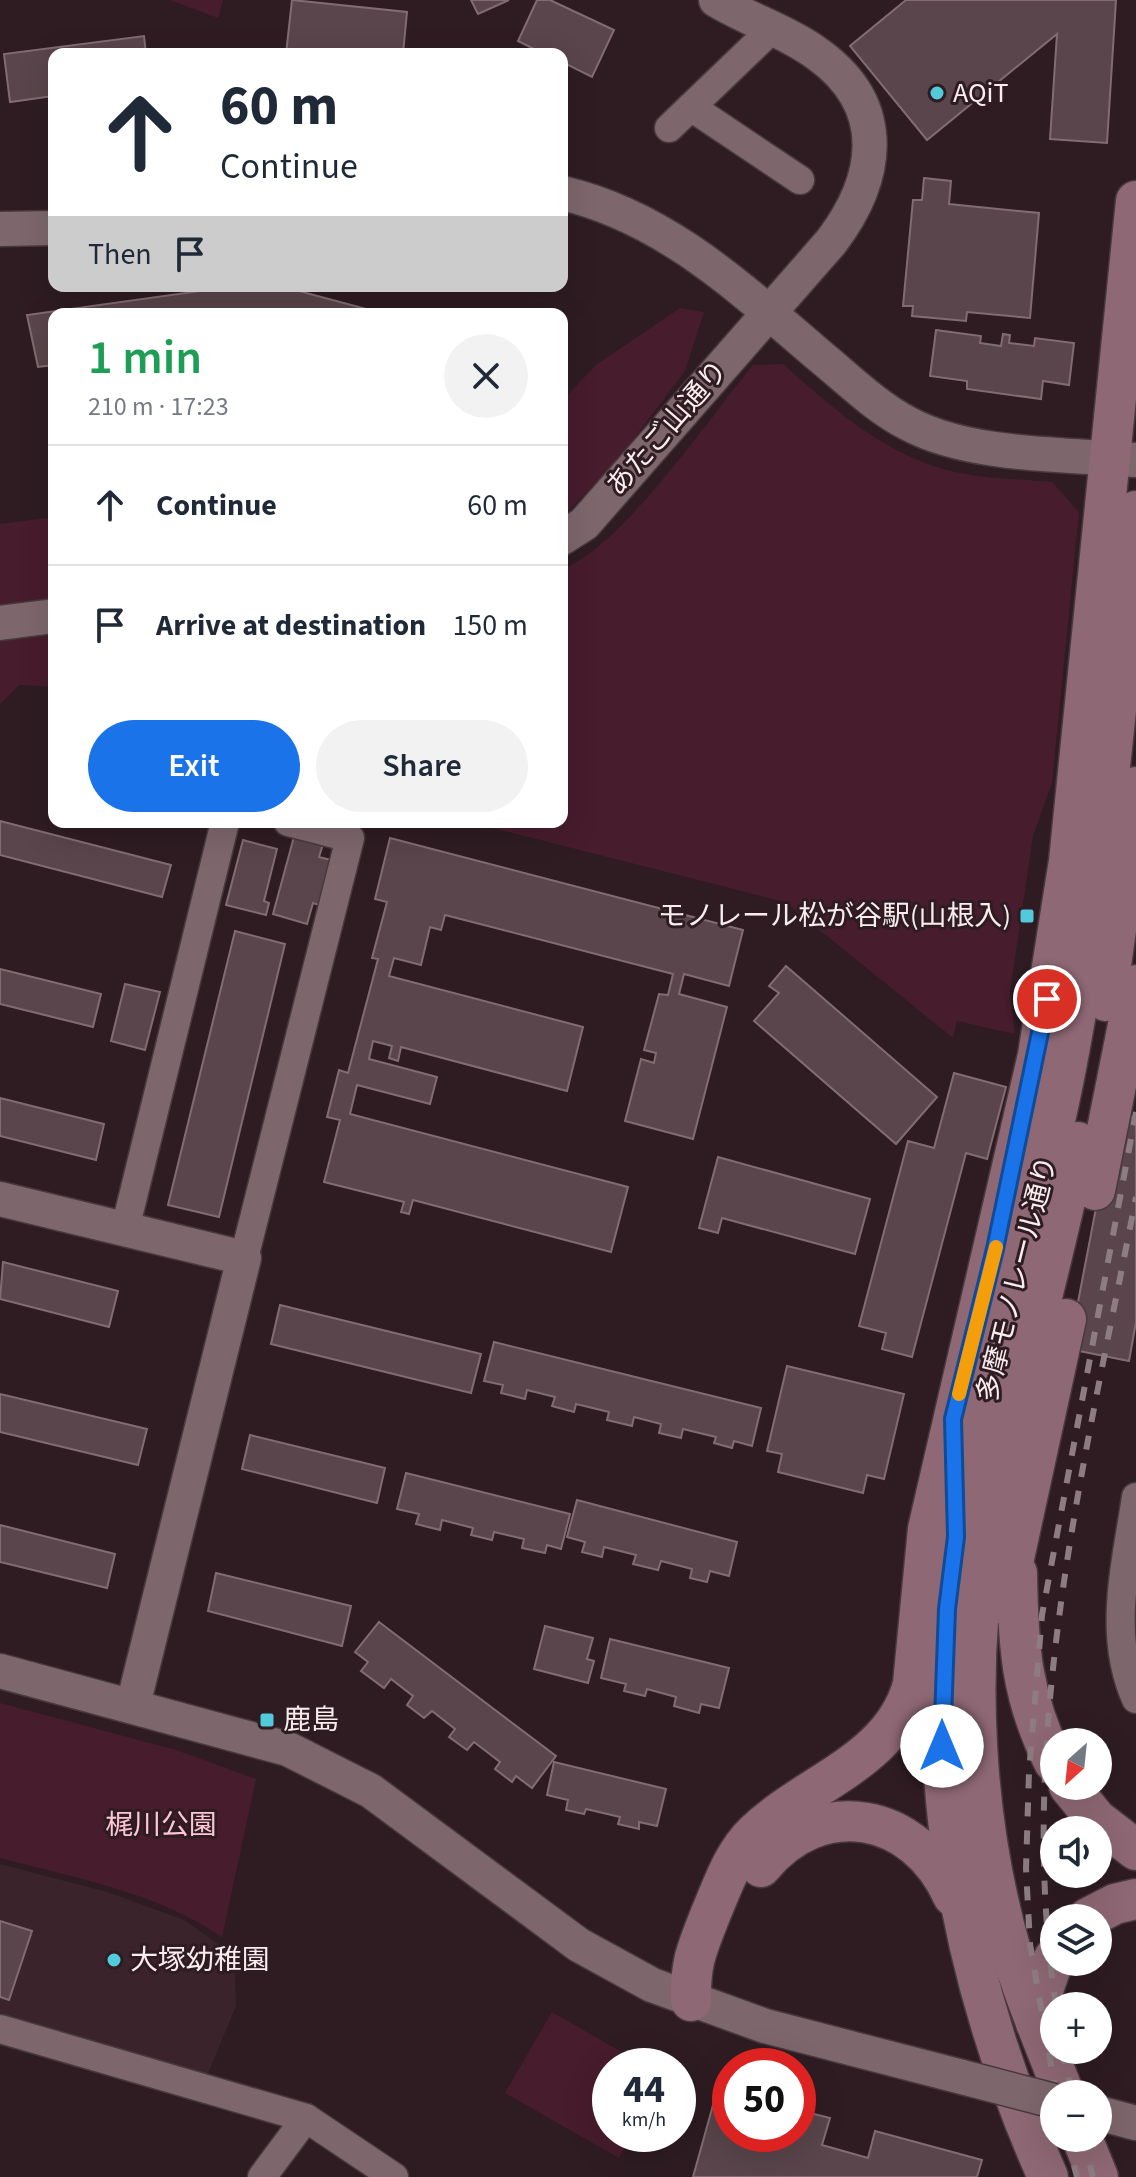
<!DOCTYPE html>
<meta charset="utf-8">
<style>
:root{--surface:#fff;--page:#f2f2f3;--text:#1f2937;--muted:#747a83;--line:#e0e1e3;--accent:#1a73e8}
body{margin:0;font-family:"Source Sans 3","Noto Sans JP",sans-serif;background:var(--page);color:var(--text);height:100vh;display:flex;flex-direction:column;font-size:30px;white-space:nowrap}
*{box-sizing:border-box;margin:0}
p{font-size:26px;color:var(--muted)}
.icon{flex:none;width:44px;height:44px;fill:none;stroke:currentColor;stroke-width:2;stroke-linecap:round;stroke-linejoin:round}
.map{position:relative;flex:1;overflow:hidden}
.panel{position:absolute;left:48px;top:308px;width:520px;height:520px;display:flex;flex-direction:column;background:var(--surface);border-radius:16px;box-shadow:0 8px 32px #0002}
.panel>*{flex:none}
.top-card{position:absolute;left:48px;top:48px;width:520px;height:244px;border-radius:16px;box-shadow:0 8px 32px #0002;background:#fff;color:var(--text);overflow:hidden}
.needle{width:52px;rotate:207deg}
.tools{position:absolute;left:1040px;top:1728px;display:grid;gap:16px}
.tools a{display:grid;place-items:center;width:72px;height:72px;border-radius:50%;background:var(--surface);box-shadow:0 8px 32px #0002;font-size:40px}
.speed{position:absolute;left:592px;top:2048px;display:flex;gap:16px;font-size:40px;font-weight:700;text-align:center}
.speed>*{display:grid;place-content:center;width:104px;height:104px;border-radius:50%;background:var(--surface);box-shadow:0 8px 32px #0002;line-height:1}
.speed small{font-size:20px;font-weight:400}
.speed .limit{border:12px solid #d22;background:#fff;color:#111}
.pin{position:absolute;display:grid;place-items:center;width:68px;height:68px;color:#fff;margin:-34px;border:4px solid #fff;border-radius:50%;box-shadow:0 2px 8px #0007}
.me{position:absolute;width:88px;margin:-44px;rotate:0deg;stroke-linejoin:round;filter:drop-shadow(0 0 6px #0008)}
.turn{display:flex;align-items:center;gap:28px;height:168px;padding:0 40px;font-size:36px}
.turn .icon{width:104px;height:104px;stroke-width:2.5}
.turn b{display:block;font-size:56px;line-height:68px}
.then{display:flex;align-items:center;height:76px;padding:0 40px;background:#0003;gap:16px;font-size:30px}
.round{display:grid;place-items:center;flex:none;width:84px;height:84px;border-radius:42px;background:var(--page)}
.headline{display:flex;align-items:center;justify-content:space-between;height:136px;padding:0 40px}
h1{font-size:48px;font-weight:600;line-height:60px;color:#1e9e55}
.action{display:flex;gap:16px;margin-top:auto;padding:16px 40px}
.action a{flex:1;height:92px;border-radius:48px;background:var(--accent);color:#fff;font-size:32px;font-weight:600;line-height:92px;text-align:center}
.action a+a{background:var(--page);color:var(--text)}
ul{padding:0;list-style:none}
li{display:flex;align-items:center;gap:24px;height:120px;padding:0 40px;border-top:2px solid var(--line)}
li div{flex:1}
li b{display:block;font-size:30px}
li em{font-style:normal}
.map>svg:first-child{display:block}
.built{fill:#3b232b}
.green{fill:#471c2c}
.building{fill:#59454b;stroke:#826c72;stroke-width:2}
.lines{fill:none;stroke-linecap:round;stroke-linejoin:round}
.minor-casing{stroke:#48393e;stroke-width:31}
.tertiary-casing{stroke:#48393e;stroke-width:37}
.secondary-casing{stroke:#48393e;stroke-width:43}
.minor{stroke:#7d676d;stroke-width:28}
.tertiary{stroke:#7d676d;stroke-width:34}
.secondary{stroke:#8e6874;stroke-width:40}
.rail{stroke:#8d7d82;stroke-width:6;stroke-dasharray:14 14;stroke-linecap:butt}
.tertiary-bridge-casing{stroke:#48393e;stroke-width:37;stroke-linecap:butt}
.tertiary-bridge{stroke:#7d676d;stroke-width:34}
.route-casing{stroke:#114b97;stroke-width:20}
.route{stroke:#1a73e8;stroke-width:14}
.slow{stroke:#f59e0b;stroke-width:14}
.poi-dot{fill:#53cadc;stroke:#2e1c22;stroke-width:3}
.labels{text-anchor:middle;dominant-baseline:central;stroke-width:6;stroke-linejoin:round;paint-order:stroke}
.poi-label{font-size:28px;fill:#f9ecef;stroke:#2e1c22;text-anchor:start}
.street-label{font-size:28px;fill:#f9ecef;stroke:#2e1c22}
.park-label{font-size:28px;fill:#fdc5d6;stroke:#2e1c22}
</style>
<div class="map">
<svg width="1136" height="2177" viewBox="0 0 1136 2177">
<rect width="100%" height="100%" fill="#2e1c22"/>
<polygon class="built" points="0,1864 107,1892 184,1920 221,1946 235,1973 236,2006 206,2078 0,2015"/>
<g class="green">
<polygon points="170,0 223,0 218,18"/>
<polygon points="680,308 704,312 685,371 613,466 562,517 562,401 596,365"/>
<path d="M 783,364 C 835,410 889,459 960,473 C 990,479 1022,479 1052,482 L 1079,512 L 1052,783 L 1033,836 L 1010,992 L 1015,1034 L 957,1021 L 953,1038 L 785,902 L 469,822 L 562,822 L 562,569 C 620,549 711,416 753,365 Z"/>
<polygon points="54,517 54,687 19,685 0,704 0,524"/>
<path d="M 0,1703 L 176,1750 L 256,1779 L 222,1937 C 157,1892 75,1878 0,1858 Z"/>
<polygon points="552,2012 646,2066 610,2066 610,2134 632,2134 619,2158 505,2093"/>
</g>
<g class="building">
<polygon points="292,0 407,12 403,54 286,54"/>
<polygon points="471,0 509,0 478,14"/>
<polygon points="537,0 550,0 614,30 592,77 562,62 562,54 544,54 518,41"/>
<polygon points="906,0 1116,0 1107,143 1050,139 1057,34 927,140 850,46"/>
<polygon points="144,36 146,54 54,54 54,96 10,102 4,54"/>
<polygon points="924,178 951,181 949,204 1039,213 1030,318 967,312 966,321 912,316 913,306 903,306 913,200 922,200"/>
<polygon points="236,286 280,286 385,314 54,314 54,365 38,367 27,315"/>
<polygon points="936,330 981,336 980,343 1001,346 1003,334 1010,335 1009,343 1034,346 1035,338 1074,343 1069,385 1043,381 1041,399 967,389 967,381 930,376"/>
<polygon points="0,821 171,865 162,897 0,855"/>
<polygon points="295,833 324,841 319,857 335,861 322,906 313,903 307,924 273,914"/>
<polygon points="390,838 743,930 729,986 684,974 679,994 727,1007 693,1139 625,1121 641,1059 654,1063 656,1053 644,1050 659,994 668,995 673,974 445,915 441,930 430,927 421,965 394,958 389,976 583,1027 567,1091 401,1047 398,1061 389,1058 392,1046 373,1041 369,1059 437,1077 430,1104 357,1085 350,1114 628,1187 611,1252 413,1200 409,1214 401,1212 404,1202 324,1182 340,1120 327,1117 339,1070 348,1073 378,959 372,958 387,902 375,899"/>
<polygon points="243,840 277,849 264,901 269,903 266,915 226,905"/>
<polygon points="235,931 285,944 219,1217 168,1205"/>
<polygon points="786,966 937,1097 896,1144 754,1021 779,993 769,986"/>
<polygon points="0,969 101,994 93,1027 0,1004"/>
<polygon points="125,984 160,992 145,1050 111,1041"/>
<polygon points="954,1073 1006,1087 987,1159 966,1153 912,1357 882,1349 886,1333 859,1326 908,1141 934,1148"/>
<polygon points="0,1098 104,1124 96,1160 0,1136"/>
<polygon points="1114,1114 1136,1118 1136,1322 1129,1361 1069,1349"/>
<polygon points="718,1157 870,1199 855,1254 722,1218 718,1233 699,1228"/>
<polygon points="3,1262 118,1291 109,1327 0,1299"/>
<polygon points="280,1305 481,1354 471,1393 271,1344"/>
<polygon points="494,1342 761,1408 752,1446 734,1441 732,1448 714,1443 716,1437 683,1429 681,1438 659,1433 661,1424 634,1417 632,1426 607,1420 609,1412 576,1404 574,1412 552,1406 555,1397 527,1390 525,1399 501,1393 503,1385 484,1381"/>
<polygon points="787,1366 904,1394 884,1479 867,1475 863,1493 778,1472 782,1454 767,1451"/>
<polygon points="0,1394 147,1429 138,1465 0,1432"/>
<polygon points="250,1435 385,1468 377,1503 242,1469"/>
<polygon points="406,1473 570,1514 561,1549 547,1545 545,1553 522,1548 524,1539 494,1532 492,1540 471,1535 473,1528 442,1520 440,1530 416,1524 419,1514 397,1509"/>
<polygon points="577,1500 737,1542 729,1576 710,1571 707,1582 690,1578 692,1569 661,1561 658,1570 633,1564 636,1555 604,1547 602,1557 582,1552 585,1542 567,1537"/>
<polygon points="0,1525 115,1554 107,1588 0,1562"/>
<polygon points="216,1573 351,1606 342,1646 208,1611"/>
<polygon points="379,1622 556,1756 532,1788 516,1776 512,1782 495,1769 500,1762 474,1742 467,1750 449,1737 455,1729 432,1711 424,1718 407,1705 413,1696 391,1679 384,1688 361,1671 368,1662 355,1652"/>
<polygon points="545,1626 593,1638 587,1659 594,1661 588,1683 534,1669"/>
<polygon points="610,1639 729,1668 719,1708 701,1704 699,1713 674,1706 676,1697 647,1689 645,1696 624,1691 626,1684 601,1678"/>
<polygon points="554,1762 666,1789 657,1826 639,1822 639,1829 618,1824 620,1817 586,1809 584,1814 566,1810 568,1800 547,1795"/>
<polygon points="0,1921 32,1931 9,2000 0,1997"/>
<polygon points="718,2087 730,2091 730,2134 798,2134 798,2110 830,2118 822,2145 868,2158 875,2131 982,2160 977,2177 693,2177"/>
</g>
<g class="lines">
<defs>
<g id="minor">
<polyline points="691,107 800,180"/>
<polyline points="669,128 772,29"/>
<polyline points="125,1229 225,822"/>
<polyline points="244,1258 350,838 288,822"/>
<path d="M 1136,1497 C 1126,1565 1107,1634 1136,1699"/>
<polyline points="0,2029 306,2118 394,2177"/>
<polyline points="262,2177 306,2118"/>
</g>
<g id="tertiary">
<path d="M 562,193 C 666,217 742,290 821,357 C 849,380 876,407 909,424 C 971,457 1066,454 1136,460"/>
<polyline points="0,229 54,228"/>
<path d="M 562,538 L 584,524 L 831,242 C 879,179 890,107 819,55 C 788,32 749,20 716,0"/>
<polyline points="0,623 54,616"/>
<polyline points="0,1199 244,1258 133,1705"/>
<polyline points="0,1671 288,1749 371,1791 579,1945 652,1985 765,2026 962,2077"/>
<polyline points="1098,2113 1136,2123"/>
</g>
<g id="secondary">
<polyline points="1106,1001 1136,787"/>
<polyline points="1095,1190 1136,985"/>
<path d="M 1017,1573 C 1018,1645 1021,1697 1054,1762"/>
<polyline points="1004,1604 1066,1319"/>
<polyline points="1069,1786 1096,1819 1136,1850"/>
<path d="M 761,1867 C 820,1794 916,1812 953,1896"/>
<polyline points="1088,1918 1115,1904 1136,1899"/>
<path d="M 691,2001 C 690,1962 697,1949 711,1913 C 723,1885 733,1854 755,1833 C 808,1782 893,1761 913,1684 L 928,1529 L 1038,1055 L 1069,861 L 1136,201"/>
<polyline points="1036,2023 1040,1999 1054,1958"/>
<path d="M 1064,2094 C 1047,2049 1027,2004 1013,1958 C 974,1826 965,1673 988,1538 C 1011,1404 1051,1274 1078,1142"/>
<polyline points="1082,2138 1098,2177"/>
<path d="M 1048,2177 C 958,1975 917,1755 957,1536 C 984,1382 1033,1232 1064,1078 C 1101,891 1117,700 1136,511"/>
</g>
</defs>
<use href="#minor" class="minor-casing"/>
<use href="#tertiary" class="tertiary-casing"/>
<use href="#secondary" class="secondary-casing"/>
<use href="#minor" class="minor"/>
<use href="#tertiary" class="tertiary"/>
<use href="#secondary" class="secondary"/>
<g class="rail">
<path d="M 1056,2006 C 1015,1735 1085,1462 1136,1197"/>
<polyline points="1062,2050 1072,2094"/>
<polyline points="1056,2094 1030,1944 1026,1869 1029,1772 1042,1615 1136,1112"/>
<polyline points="1067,2138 1077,2177"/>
<polyline points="1083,2138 1093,2177"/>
</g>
<defs>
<polyline id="tertiary-bridge" points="962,2077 1054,2101"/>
</defs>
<use href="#tertiary-bridge" class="tertiary-bridge-casing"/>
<use href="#tertiary-bridge" class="tertiary-bridge"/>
</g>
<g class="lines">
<defs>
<polyline id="route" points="942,1746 947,1609 956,1537 953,1419 995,1249 1047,999"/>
</defs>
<use href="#route" class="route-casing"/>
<use href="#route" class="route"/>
<polyline class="slow" points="959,1394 996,1247"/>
</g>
<g class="poi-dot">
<circle cx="937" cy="93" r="8"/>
<rect x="1019" y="908" width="16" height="16" rx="4"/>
<rect x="259" y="1712" width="16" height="16" rx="4"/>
<circle cx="114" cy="1960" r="8"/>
</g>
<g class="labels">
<g class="poi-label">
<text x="953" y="93">AQiT</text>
<text x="1011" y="916" text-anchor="end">モノレール松が谷駅(山根入)</text>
<text x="283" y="1720">鹿島</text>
<text x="130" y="1960">大塚幼稚園</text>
</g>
<g class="street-label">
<text transform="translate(667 428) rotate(-49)">あたご山通り</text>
<text transform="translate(1017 1279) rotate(-76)">多摩モノレール通り</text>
</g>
<g class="park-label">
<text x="161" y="1825">梶川公園</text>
</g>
</g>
</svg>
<div class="tools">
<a><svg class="needle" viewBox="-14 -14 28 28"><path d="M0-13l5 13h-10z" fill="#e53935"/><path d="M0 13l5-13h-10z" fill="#747a83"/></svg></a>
<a><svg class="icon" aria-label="sound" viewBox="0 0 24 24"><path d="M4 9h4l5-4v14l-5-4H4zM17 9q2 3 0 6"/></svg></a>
<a><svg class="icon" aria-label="layers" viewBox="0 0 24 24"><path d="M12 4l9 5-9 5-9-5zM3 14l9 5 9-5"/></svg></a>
<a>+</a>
<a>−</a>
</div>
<div class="speed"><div>44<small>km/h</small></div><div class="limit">50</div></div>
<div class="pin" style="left:1047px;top:999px;background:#d93025"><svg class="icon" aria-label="arrive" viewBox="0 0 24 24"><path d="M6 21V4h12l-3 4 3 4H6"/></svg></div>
<svg class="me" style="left:942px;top:1746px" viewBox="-20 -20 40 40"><circle r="19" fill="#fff"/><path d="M0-13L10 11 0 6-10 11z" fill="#1a73e8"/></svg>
<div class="top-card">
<div class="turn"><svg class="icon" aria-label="ahead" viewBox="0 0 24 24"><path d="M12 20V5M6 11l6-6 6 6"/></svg><div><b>60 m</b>Continue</div></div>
<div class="then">Then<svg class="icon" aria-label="arrive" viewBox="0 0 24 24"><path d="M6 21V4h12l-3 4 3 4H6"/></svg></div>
</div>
<section class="panel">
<div class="headline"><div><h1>1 min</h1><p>210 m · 17:23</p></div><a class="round"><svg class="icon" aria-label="close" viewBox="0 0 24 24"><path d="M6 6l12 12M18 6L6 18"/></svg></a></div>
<ul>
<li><svg class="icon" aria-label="ahead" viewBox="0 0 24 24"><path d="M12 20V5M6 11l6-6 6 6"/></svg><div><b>Continue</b></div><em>60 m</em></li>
<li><svg class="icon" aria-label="arrive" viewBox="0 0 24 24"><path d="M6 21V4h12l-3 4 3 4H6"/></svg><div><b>Arrive at destination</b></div><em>150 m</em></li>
</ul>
<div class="action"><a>Exit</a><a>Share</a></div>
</section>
</div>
